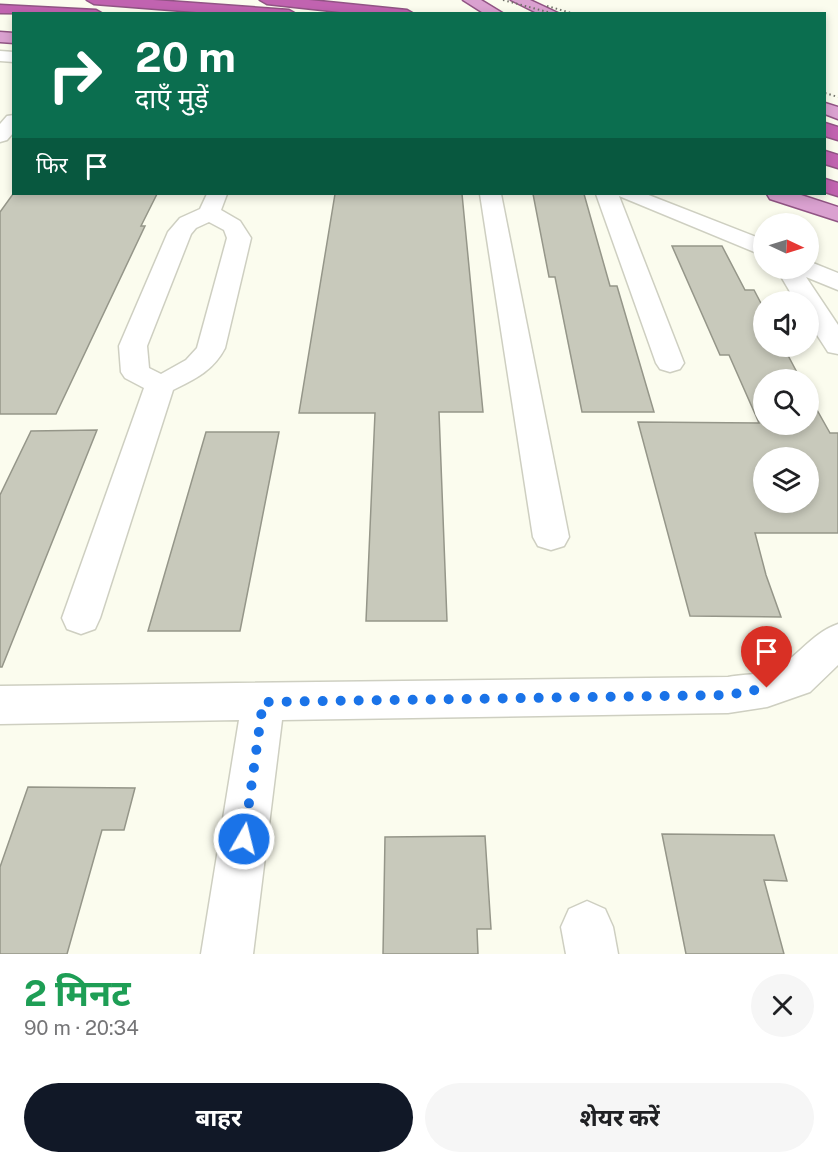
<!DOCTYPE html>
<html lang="hi">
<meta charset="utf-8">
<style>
:root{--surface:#fff;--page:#f6f6f6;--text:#202124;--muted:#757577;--accent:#111827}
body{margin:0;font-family:"Public Sans","Noto Sans Devanagari",sans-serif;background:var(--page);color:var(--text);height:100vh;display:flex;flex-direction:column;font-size:22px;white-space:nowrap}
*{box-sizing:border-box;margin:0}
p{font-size:20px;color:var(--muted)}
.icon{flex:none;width:33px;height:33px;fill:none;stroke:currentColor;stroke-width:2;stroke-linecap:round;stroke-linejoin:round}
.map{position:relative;height:954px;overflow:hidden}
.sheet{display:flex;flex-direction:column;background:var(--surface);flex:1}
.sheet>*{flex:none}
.banner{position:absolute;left:12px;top:12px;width:814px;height:183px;border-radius:0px;box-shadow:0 3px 9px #0003;background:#0b6e4f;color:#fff;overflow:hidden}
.needle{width:39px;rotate:94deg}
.fabs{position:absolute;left:753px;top:213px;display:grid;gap:12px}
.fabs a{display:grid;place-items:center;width:66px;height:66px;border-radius:50%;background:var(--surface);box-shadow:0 3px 9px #0003;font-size:30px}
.pin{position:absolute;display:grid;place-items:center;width:51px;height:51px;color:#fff;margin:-62px -26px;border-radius:50% 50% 50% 0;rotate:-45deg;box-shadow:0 0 6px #0007}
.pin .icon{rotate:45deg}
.me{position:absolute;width:66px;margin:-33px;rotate:8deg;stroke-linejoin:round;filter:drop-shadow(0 0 4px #0008)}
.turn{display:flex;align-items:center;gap:21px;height:126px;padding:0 24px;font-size:27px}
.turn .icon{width:78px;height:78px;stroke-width:2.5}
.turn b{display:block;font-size:42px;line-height:51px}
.then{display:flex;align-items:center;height:57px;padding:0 24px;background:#0003;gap:12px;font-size:22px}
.round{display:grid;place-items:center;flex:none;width:63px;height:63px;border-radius:32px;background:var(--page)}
.headline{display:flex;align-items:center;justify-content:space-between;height:102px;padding:0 24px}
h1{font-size:36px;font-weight:700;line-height:45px;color:#1e9e55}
.primary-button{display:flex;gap:12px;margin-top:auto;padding:12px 24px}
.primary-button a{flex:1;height:69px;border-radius:36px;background:var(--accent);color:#fff;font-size:24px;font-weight:700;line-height:69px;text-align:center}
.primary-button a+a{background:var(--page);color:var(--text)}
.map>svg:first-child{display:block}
.building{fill:#c8c9bb;stroke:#959689;stroke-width:1.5;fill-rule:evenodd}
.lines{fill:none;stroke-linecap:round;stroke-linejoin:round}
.minor-casing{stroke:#cecfc1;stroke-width:3}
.major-casing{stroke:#915484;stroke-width:3}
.highway-casing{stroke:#915484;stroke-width:3}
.minor{fill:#fff;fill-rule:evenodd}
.major{fill:#daa1d0;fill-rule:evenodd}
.highway{fill:#c163b0;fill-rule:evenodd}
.rail{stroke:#71716a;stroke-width:2;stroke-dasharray:1.5 3;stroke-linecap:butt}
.route{stroke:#1a73e8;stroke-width:10;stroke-dasharray:0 18}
</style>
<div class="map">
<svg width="838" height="954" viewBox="0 0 838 954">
<rect width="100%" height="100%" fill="#fbfcee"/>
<g class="building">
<polygon points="13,194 157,194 141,226 145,226 56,414 0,414 0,212"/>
<polygon points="335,194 462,194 483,412 439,412 447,621 366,621 375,413 299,413"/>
<polygon points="533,194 584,194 610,286 617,286 654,412 582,412 555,277 549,277"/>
<path d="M 672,246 L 722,246 L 745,290 L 754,290 L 764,309 L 764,346 L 783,346 L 801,380 L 764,380 L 764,424 L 808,424 L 808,394 L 830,433 L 838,433 L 838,533 L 755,533 L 766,575 L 781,617 L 690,616 L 638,422 L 759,423 L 729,355 L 720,355 ZM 764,458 L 808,458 L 808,502 L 764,502 Z"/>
<polygon points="97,430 2,667 0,667 0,495 31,431"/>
<polygon points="206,432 279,432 240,631 148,631"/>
<polygon points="28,787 135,788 124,830 102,830 67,954 0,954 0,867"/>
<polygon points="662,834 774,835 787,881 764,880 784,954 686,954"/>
<polygon points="485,836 491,929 477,929 478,954 383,954 385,837"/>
</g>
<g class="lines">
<defs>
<g id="minor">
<polygon points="0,51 14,52 14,62 0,61"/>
<polygon points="14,115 14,132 7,140 0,142 0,124 7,116"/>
<path d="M 207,194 L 227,194 L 221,210 L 240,221 L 251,238 L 225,348 C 213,371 195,379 173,390 L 100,618 L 95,629 L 81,634 L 67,629 L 62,618 L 144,388 L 125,378 L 121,372 L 119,346 L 168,232 L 180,218 L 200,209 ZM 209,222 L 224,230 L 227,238 L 197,348 L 186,360 L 161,374 L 149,368 L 147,346 L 191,234 L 196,228 Z"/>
<polygon points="480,194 501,194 569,537 564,546 551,550 538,546 533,537"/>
<polygon points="596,194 646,194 764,240 764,256 619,196 684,363 680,369 670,372 660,369 656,363"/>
<polygon points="808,261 838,273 838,290 806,277 838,325 838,354 828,352 808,321 808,302 796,302 776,268 808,268"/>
<path d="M 838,624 L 838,665 L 810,692 L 767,707 L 728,713 L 282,720 L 253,954 L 201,954 L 239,720 L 0,724 L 0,686 L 728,677 C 745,674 768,675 782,665 C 802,651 815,632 838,624 Z"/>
<polygon points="587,901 605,909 613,927 618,954 566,954 561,927 569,909"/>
</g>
<g id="major">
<polygon points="463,0 481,0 504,14 485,14"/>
<polygon points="511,0 530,0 560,14 539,14"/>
<polygon points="0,32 14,33 14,43 0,42"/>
<polygon points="825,103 838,107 838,119 825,114"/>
<polygon points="767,194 798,194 838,207 838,221 770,199"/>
</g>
<g id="highway">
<polygon points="87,0 153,0 289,10 296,14 222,14 94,4"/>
<polygon points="260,0 309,0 407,10 414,14 359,14 267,4"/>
<polygon points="0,5 96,10 103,14 0,13"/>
<polygon points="825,123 838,127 838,140 825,136"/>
<polygon points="825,151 838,155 838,168 825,164"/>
<polygon points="825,179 838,183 838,196 825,192"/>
</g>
</defs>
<use href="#minor" class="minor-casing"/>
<use href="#major" class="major-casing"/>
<use href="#highway" class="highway-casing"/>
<use href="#minor" class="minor"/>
<use href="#major" class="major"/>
<use href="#highway" class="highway"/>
<g class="rail">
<polyline points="503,0 555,14"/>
<polyline points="547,6 575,14"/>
<polyline points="825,93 838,97"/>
</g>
</g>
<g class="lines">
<polyline class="route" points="244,839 263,702 728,695 767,688"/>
</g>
</svg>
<div class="fabs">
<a><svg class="needle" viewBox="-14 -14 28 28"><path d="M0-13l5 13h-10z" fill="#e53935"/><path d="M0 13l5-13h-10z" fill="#757577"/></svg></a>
<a><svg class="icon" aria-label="sound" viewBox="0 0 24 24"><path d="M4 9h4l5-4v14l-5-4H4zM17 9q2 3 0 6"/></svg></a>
<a><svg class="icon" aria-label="search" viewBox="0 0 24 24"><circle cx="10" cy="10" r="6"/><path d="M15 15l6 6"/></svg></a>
<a><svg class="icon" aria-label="layers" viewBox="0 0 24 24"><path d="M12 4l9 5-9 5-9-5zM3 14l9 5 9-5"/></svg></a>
</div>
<div class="pin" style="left:767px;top:688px;background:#d93025"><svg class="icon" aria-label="arrive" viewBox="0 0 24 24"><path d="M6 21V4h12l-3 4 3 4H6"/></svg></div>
<svg class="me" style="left:244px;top:839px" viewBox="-20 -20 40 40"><circle r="17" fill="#1a73e8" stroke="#fff" stroke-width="3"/><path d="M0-11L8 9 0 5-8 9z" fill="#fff"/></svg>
<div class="banner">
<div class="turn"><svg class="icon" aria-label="right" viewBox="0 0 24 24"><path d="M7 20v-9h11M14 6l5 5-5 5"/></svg><div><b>20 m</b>दाएँ मुड़ें</div></div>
<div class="then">फिर<svg class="icon" aria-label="arrive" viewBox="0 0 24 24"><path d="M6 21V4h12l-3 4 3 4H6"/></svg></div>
</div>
</div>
<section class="sheet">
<div class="headline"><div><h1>2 मिनट</h1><p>90 m · 20:34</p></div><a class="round"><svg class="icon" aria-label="close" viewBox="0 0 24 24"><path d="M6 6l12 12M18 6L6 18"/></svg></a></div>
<div class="primary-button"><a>बाहर</a><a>शेयर करें</a></div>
</section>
